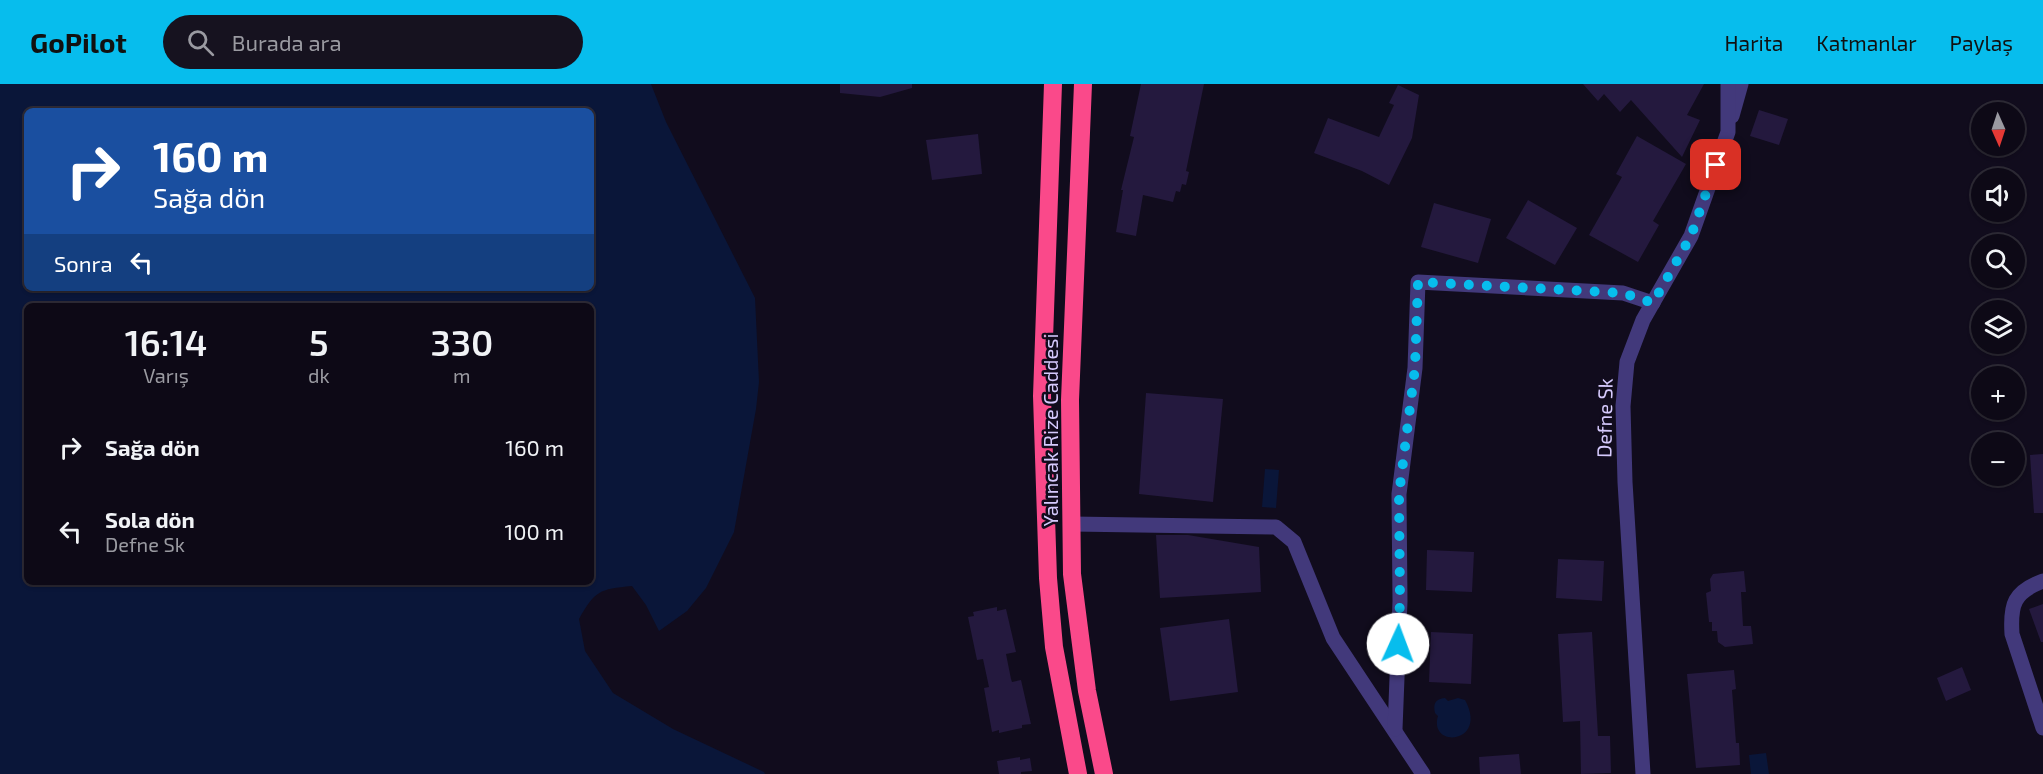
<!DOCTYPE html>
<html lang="tr">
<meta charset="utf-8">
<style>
:root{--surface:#0d0916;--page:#16121f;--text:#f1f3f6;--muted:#9a9aa1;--line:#2d2a35;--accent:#07bded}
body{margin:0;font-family:"Exo 2",sans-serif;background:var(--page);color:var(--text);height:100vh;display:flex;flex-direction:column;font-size:22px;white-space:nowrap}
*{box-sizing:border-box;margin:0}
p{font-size:20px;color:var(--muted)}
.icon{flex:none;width:33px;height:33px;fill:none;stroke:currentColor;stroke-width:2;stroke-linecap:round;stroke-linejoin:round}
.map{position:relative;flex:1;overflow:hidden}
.side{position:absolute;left:24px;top:219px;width:570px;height:282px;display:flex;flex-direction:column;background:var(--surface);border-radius:9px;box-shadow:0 2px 4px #0004,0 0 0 2px var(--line)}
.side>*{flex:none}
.banner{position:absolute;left:24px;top:24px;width:570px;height:183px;border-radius:9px;box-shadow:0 2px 4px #0004,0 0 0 2px var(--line);background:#1a4fa0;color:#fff;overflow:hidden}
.needle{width:39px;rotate:177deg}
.buttons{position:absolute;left:1971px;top:18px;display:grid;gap:12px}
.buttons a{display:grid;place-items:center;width:54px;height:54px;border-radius:50%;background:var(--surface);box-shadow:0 2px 4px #0004,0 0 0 2px var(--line);font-size:30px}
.pin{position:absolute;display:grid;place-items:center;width:51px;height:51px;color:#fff;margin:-26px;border-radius:12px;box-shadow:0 3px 9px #0006}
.me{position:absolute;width:66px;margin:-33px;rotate:2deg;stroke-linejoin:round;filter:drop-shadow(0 0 4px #0008)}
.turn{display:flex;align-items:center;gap:21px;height:126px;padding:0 30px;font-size:27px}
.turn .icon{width:78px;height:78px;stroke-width:2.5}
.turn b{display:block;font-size:42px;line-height:51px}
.then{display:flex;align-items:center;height:57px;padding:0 30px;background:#0003;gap:12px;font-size:22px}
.eta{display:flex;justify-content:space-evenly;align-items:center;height:102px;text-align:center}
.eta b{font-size:36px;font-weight:600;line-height:42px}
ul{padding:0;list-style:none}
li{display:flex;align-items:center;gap:18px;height:84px;padding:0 30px}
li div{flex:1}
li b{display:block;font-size:22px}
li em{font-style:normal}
header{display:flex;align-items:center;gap:36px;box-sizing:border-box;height:84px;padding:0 30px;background:var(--accent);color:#111}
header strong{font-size:28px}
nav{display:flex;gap:33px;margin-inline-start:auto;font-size:21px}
.search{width:420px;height:54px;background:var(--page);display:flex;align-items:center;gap:15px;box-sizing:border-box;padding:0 21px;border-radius:33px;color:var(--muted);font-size:22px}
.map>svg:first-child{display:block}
.water{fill:#0a1639;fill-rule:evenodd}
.building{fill:#24193e}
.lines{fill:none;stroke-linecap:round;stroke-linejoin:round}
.street{stroke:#42397b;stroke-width:15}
.highway{stroke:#fa498a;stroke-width:18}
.route{stroke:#07bded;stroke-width:10;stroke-dasharray:0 18}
.labels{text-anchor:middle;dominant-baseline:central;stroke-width:5;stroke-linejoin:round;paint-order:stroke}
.street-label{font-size:20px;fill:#d6cafd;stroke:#110c1d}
</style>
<header>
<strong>GoPilot</strong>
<div class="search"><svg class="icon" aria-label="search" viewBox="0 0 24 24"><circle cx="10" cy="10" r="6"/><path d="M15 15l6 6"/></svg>Burada ara</div>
<nav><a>Harita</a><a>Katmanlar</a><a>Paylaş</a></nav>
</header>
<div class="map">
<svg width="2043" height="690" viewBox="0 0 2043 690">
<rect width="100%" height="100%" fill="#110c1d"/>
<g class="water">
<path d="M 0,0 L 651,0 L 666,38 L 755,214 L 759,298 L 756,325 L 734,448 L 706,504 L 687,527 L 659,547 L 646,521 L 632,502 C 599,505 595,507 579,535 L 585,567 L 613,609 L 673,645 L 764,688 L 765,690 L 0,690 ZM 27,27 L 591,27 L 591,204 L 27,204 ZM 27,222 L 591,222 L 591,498 L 27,498 Z"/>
<polygon points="1265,385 1279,386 1276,424 1262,423"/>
<path d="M 1445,614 L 1448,617 L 1458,614 L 1465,616 C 1489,660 1428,665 1438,632 L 1435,629 C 1433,620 1435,615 1445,614 Z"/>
<polygon points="1766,669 1769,690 1751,690 1749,671"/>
</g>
<g class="building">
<polygon points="840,0 912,0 912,4 880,13 840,9"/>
<polygon points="1141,0 1204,0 1186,87 1189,88 1186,101 1182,100 1180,108 1176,107 1173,118 1143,111 1136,152 1116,148 1123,106 1121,106 1134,53 1130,52"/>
<polygon points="1583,0 1704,0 1687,31 1700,36 1682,73 1631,16 1620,28 1604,10 1598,17"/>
<polygon points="1398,1 1419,11 1412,54 1389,101 1362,87 1314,69 1328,34 1379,53 1394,21 1389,19"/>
<polygon points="1759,26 1788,35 1779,61 1750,52"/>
<polygon points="978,50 982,90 932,96 926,56"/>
<polygon points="1637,52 1686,80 1653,137 1659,141 1638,178 1589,151 1622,93 1616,90"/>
<polygon points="1528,116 1577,144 1555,181 1506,154"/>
<polygon points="1434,119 1491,135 1478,179 1421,163"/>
<polygon points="1146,309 1223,315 1213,418 1139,410"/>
<polygon points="2043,370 2043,429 2034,429 2030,371"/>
<polygon points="1156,451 1188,451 1259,463 1261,508 1160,514"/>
<polygon points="1427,466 1474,468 1472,508 1426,506"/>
<polygon points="1558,475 1604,477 1602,517 1556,514"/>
<polygon points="1744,487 1746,508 1741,508 1743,542 1751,542 1753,560 1725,563 1718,558 1717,547 1712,547 1712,538 1709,538 1706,509 1711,507 1710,495 1713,490"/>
<polygon points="2043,520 2043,558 2041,558 2029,525"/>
<polygon points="997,523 997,527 1006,525 1016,568 1006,570 1011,595 1012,598 1021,596 1031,640 1022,641 1022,644 999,649 999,646 992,648 984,604 989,603 983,575 977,576 968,533 974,532 973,528"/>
<polygon points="1229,535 1238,608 1170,617 1160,544"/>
<polygon points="1431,548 1473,550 1471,600 1429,598"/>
<polygon points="1592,548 1598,652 1610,652 1611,689 1581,690 1580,637 1563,638 1558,550"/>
<polygon points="1962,583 1971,606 1946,617 1937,594"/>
<polygon points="1734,586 1736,605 1732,606 1736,659 1739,659 1740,681 1696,684 1687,590"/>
<polygon points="1519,670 1521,690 1480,690 1479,673"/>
<polygon points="1020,673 1020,676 1030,674 1032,687 1021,688 1021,690 999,690 997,677"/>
</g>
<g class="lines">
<g class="street">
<polyline points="1732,32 1741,0"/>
<polyline points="1072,440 1276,443 1294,458 1333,554 1423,690"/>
<path d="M 2043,497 C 2014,508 2010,520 2012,550 L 2043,644"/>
<polyline points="1395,645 1400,517 1399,410 1415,284 1418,198 1623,209 1653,219"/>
<polyline points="1643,690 1625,398 1623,322 1627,278 1643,236 1691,152 1728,48 1728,0"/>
</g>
<g class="highway">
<polyline points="1053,0 1042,312 1048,494 1054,563 1078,690"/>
<polyline points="1083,0 1070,316 1072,490 1087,607 1104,690"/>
</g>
</g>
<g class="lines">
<polyline class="route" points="1398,560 1400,517 1399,410 1415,284 1418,198 1623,209 1653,219 1691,152 1716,81"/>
</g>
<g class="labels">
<g class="street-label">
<text transform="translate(1604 334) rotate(-89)">Defne Sk</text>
<text transform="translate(1050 346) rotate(-90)">Yalıncak Rize Caddesi</text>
</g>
</g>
</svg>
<div class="buttons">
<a><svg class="needle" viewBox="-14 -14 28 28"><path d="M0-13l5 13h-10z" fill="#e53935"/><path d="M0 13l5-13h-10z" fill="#9a9aa1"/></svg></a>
<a><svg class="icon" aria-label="sound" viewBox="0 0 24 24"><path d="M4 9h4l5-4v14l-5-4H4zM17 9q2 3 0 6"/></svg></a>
<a><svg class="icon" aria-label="search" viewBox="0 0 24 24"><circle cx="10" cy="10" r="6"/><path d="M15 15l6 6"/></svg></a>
<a><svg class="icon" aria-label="layers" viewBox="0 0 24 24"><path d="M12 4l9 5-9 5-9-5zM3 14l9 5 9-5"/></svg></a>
<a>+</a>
<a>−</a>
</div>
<div class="pin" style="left:1716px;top:81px;background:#d93025"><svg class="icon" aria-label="arrive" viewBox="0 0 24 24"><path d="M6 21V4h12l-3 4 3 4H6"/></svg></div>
<svg class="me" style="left:1398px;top:560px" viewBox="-20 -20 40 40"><circle r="19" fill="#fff"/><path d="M0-13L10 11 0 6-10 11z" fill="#07bded"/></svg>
<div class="banner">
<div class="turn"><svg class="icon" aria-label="right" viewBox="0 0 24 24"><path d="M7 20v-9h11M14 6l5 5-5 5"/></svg><div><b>160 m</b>Sağa dön</div></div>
<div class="then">Sonra<svg class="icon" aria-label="left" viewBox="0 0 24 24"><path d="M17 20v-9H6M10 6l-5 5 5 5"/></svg></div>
</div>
<section class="side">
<div class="eta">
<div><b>16:14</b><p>Varış</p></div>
<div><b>5</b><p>dk</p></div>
<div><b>330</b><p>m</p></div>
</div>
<ul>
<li><svg class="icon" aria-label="right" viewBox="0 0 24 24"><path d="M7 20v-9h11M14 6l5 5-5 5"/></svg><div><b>Sağa dön</b></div><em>160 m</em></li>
<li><svg class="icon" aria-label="left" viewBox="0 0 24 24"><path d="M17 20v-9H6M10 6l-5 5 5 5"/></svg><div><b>Sola dön</b><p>Defne Sk</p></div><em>100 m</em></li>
</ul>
</section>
</div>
